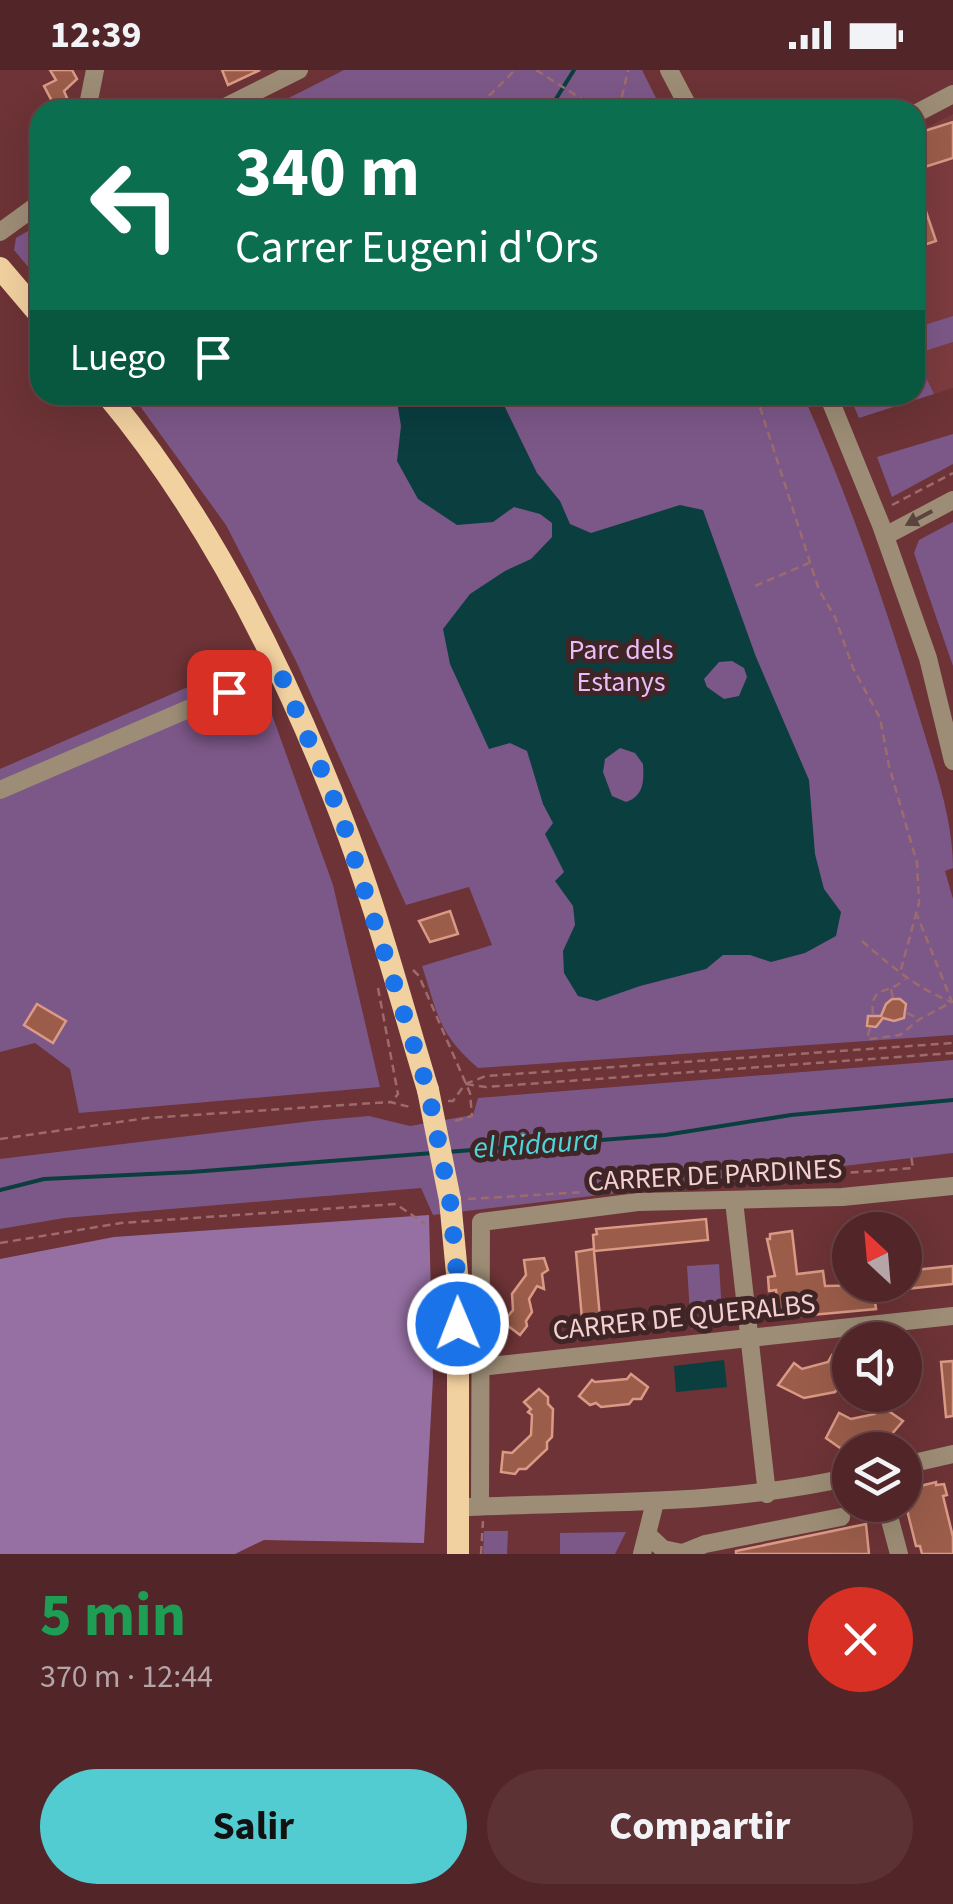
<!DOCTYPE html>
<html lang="es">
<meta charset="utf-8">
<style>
:root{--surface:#522628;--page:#5c3234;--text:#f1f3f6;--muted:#b5a5a8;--line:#684345;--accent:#52ccd0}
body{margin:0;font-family:"Source Sans 3",sans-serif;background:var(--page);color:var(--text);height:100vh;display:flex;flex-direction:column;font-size:38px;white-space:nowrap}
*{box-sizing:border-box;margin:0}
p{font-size:32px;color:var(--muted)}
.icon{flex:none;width:55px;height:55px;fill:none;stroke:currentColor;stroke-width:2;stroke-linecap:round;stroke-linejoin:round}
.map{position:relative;height:1484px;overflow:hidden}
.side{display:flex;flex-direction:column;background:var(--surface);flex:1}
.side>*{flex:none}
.hud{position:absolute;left:30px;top:30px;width:895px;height:305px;border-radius:30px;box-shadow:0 10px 40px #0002,0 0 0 2px var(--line);background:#0b6e4f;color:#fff;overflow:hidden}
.needle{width:65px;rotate:334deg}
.buttons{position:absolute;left:832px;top:1142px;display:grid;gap:20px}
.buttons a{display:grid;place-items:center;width:90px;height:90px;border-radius:50%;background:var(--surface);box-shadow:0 10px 40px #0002,0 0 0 2px var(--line);font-size:50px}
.pin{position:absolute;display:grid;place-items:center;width:85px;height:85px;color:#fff;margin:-42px;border-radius:20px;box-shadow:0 5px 15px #0006}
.me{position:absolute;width:110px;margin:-55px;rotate:359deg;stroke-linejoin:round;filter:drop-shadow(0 0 8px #0008)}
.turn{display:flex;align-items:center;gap:35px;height:210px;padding:0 40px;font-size:45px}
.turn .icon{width:130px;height:130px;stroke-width:2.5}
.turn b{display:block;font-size:70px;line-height:85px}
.then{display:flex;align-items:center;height:95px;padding:0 40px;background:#0003;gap:20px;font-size:38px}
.round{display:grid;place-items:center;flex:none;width:105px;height:105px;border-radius:52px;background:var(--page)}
.summary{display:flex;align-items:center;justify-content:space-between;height:170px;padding:0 40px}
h1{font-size:60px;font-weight:700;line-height:75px;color:#1e9e55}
.action{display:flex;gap:20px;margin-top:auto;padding:20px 40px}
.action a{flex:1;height:115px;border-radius:60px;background:var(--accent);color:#111;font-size:40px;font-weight:700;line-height:115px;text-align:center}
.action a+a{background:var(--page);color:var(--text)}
.status{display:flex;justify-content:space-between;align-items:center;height:70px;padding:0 50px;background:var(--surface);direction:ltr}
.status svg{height:28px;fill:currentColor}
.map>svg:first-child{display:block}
.built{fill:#7c3b3f}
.green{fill:#7c5888}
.forest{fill:#9670a3}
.water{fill:#0a3e3f;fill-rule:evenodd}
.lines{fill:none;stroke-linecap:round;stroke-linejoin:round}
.stream{stroke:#0a3e3f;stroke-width:4}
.building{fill:#9b5d4a;stroke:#da9a86;stroke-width:2.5}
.path{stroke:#9d6b6d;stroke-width:2.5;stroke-dasharray:8 5;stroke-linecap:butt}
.minor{stroke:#9d8d76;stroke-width:18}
.major{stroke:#f2d1a0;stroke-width:22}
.major-bridge{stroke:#f2d1a0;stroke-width:22}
.oneway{fill:#5c443e}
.route{stroke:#1a73e8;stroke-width:18;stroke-dasharray:0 32.4}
.labels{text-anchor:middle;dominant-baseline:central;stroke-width:10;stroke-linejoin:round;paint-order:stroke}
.park-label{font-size:28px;fill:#eabdf8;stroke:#402526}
.street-label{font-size:28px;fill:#f4d0d0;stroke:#402526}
.water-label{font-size:30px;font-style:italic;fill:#4ed6da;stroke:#402526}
</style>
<div class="status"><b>12:39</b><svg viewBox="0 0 49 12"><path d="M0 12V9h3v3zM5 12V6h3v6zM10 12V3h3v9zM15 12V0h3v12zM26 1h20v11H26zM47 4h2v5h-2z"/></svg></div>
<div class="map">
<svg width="953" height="1484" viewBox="0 0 953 1484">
<rect width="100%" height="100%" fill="#6d3336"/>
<polygon class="built" points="953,44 953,318 934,324 915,284 915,64"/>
<g class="green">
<polygon points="344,0 642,0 662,40 265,40"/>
<polygon points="40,154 40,211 14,180 16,168"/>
<polygon points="953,246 953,272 925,281 918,257"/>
<polygon points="915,284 934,324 859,348 849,325 915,325"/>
<path d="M 132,325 L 803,325 C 850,430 887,539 920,649 C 934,696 953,748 953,798 L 945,801 L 953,829 L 953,965 L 478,998 C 438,963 438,945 422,896 L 492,875 L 469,817 L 406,835 L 296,591 L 226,455 Z"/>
<polygon points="953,364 953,394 892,427 877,387"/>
<polygon points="953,452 953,596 914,483 919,470"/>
<polygon points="252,589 333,815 380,1017 79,1043 70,999 35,973 0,982 0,699"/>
<polygon points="953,990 953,1083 433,1145 421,1118 64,1148 0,1159 0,1089 312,1051 369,1046 410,1056 473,1045 478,1028"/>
<polygon points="719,1194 723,1257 691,1259 687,1196"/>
<polygon points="484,1461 508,1461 507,1484 483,1484"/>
<polygon points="626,1462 615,1484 560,1484 560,1463"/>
</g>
<polygon class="forest" points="429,1145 433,1308 424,1473 264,1470 235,1484 0,1484 0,1189 114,1167"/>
<g class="water">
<path d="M 396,325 L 499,325 L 537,403 L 560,431 L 570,454 L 591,463 L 680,435 L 703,440 L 756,587 L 809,710 L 815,784 L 824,819 L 841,842 L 836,866 L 805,883 L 771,892 L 750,885 L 723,885 L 706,899 L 640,916 L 597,931 L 578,926 L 564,903 L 563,881 L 575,855 L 573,836 L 555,811 L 564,802 L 545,764 L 553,753 L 543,734 L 527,681 L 510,673 L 489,679 L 450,594 L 443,559 L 470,524 L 505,501 L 531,489 L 552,467 L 552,453 L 540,444 L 514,437 L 493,452 L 457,455 L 418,429 L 397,391 L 401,356 ZM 732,591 L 744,598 L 747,607 L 739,626 L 724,629 L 707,617 L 704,609 L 719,592 ZM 620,678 L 635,683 L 643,694 C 644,711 644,726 626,732 L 612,726 L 603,702 L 605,689 Z"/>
<polygon points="724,1290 727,1317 676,1322 674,1296"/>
</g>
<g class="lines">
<g class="stream">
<polyline points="549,40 574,0"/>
<polyline points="447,1082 665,1065 791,1045 953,1030"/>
<polyline points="0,1120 44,1109 191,1102 433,1083"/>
</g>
</g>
<g class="building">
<polygon points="50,0 72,0 77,9 64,21 67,28 54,35 44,16 56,10"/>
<polygon points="222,0 260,0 228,15"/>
<polygon points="953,52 953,88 915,100 915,64"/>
<polygon points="915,109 936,171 915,178"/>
<polygon points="450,841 458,864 430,872 419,851"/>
<polygon points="892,929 900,929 906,934 904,948 894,951 883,948 876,957 867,956 868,946 881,946 886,934"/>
<polygon points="37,934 66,951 53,973 24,955"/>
<polygon points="706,1149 708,1170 594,1181 601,1259 583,1260 576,1182 594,1179 593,1165 597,1164 596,1159"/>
<polygon points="792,1161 797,1204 823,1201 825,1216 873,1215 876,1239 779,1248 776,1220 769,1221 768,1207 775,1206 767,1169 770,1169 770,1164"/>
<polygon points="544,1188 548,1200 542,1204 544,1219 537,1216 529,1229 532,1242 526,1251 527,1256 520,1265 503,1252 513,1240 512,1224 526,1205 524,1190"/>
<polygon points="953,1196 953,1214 905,1219 905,1201"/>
<polygon points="832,1285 850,1297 850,1314 840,1315 835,1322 804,1328 778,1315 794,1293 802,1299 828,1292"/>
<polygon points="953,1291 953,1346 946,1347 941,1292"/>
<polygon points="631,1304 648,1317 641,1329 633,1329 629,1334 601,1337 596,1333 590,1335 579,1326 592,1310 595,1312 627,1309"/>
<polygon points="539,1319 548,1327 548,1334 553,1339 552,1367 547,1372 547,1379 526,1399 519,1399 515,1404 501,1402 503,1382 512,1383 531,1365 532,1345 528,1342 531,1339 524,1332"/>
<polygon points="880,1335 903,1351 884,1373 853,1380 847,1376 840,1378 826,1368 839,1343 851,1349 875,1344"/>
<polygon points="936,1412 936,1415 944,1414 947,1425 943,1426 953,1467 953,1484 922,1484 920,1476 916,1476 908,1444 905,1423 909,1422 908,1419"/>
<polygon points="866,1454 869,1484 736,1484 736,1481"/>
</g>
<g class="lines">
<g class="path">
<polyline points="536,0 599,40"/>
<polyline points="467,40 491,24 515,0"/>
<polyline points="619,40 628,0"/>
<polyline points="756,325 819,520 835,547 853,598 880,648 889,696 917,793 919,833 900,903"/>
<polyline points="892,435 953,403"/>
<polyline points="755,516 809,493"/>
<path d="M 862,871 C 890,895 917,919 952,932"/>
<polyline points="413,900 419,906 470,1023 472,1046 451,1052"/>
<polyline points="378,918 398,1024 392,1031"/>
<polyline points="891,919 893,928"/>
<polyline points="907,943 919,949"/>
<path d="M 873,944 C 869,914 890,925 905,909"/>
<polyline points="870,958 867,968 871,969 900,965 920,949 952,932 917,845"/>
<polyline points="466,1014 486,1017 953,983"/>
<polyline points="448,1031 453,1031 465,1014 486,1006 953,973"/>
<polyline points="0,1069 147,1048 390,1032 410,1037"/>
<polyline points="708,1113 913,1098 911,1085"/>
<polyline points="468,1129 585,1122"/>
<polyline points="0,1173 121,1153 396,1134 425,1154"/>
<polyline points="481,1484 483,1451"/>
</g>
<g class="minor">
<polyline points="669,0 690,40"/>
<polyline points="87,40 95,0"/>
<polyline points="219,40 299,0"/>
<polyline points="915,44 953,24"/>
<polyline points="0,162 40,133"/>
<polyline points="828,325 881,455 928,588 953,691"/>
<polyline points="885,466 953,430"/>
<polyline points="0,720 279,600"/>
<polyline points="734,1131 767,1424"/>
<polyline points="480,1297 953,1246"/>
<polyline points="905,1395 953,1384"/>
<polyline points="886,1435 899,1484"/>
<polyline points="480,1436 481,1152 638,1132 842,1127 953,1116"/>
<path d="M 468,1437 C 596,1431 723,1436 850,1407"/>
<polyline points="648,1465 663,1479 682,1483"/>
<polyline points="642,1484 655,1432"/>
<polyline points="680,1484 705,1474 841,1447"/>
</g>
<g class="major">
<polyline points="0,198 40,245"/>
<path d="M 107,325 C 209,447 283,596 340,743 C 375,833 400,928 428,1020"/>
<polyline points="450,1130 458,1214 458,1484"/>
</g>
<polyline class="major-bridge" points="428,1020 450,1130"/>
</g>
<defs><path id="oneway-solid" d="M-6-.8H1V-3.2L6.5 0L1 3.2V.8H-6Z" transform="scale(2.5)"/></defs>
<use class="oneway" href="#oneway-solid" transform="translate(919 448) rotate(152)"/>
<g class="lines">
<polyline class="route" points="229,622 279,600 341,746 428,1020 450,1130 458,1214 458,1254"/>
</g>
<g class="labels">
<g class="park-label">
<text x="621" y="580">Parc dels<tspan x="621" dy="32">Estanys</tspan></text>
</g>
<g class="street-label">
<text transform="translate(715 1105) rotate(-3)">CARRER DE PARDINES</text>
<text transform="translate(684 1247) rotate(-6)">CARRER DE QUERALBS</text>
</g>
<g class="water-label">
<text transform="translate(536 1074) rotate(-4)">el Ridaura</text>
</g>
</g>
</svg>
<div class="buttons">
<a><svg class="needle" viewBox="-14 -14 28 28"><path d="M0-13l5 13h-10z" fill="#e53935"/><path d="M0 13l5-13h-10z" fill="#b5a5a8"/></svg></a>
<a><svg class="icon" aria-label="sound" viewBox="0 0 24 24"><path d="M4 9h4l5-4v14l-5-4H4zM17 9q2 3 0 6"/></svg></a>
<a><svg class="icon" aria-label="layers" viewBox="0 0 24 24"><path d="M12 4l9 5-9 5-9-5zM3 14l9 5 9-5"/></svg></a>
</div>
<div class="pin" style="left:229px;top:622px;background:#d93025"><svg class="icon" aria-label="arrive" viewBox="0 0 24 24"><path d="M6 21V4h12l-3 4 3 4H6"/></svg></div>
<svg class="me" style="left:458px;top:1254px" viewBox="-20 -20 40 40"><circle r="17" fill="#1a73e8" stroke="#fff" stroke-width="3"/><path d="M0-11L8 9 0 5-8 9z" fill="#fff"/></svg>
<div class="hud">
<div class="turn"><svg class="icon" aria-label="left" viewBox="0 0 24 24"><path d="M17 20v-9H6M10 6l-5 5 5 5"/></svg><div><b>340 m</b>Carrer Eugeni d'Ors</div></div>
<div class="then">Luego<svg class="icon" aria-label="arrive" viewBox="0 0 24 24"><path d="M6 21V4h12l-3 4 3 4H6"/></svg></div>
</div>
</div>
<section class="side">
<div class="summary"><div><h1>5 min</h1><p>370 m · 12:44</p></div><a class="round" style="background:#d93025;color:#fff"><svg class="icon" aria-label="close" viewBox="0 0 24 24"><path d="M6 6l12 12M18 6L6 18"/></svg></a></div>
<div class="action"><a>Salir</a><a>Compartir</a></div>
</section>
